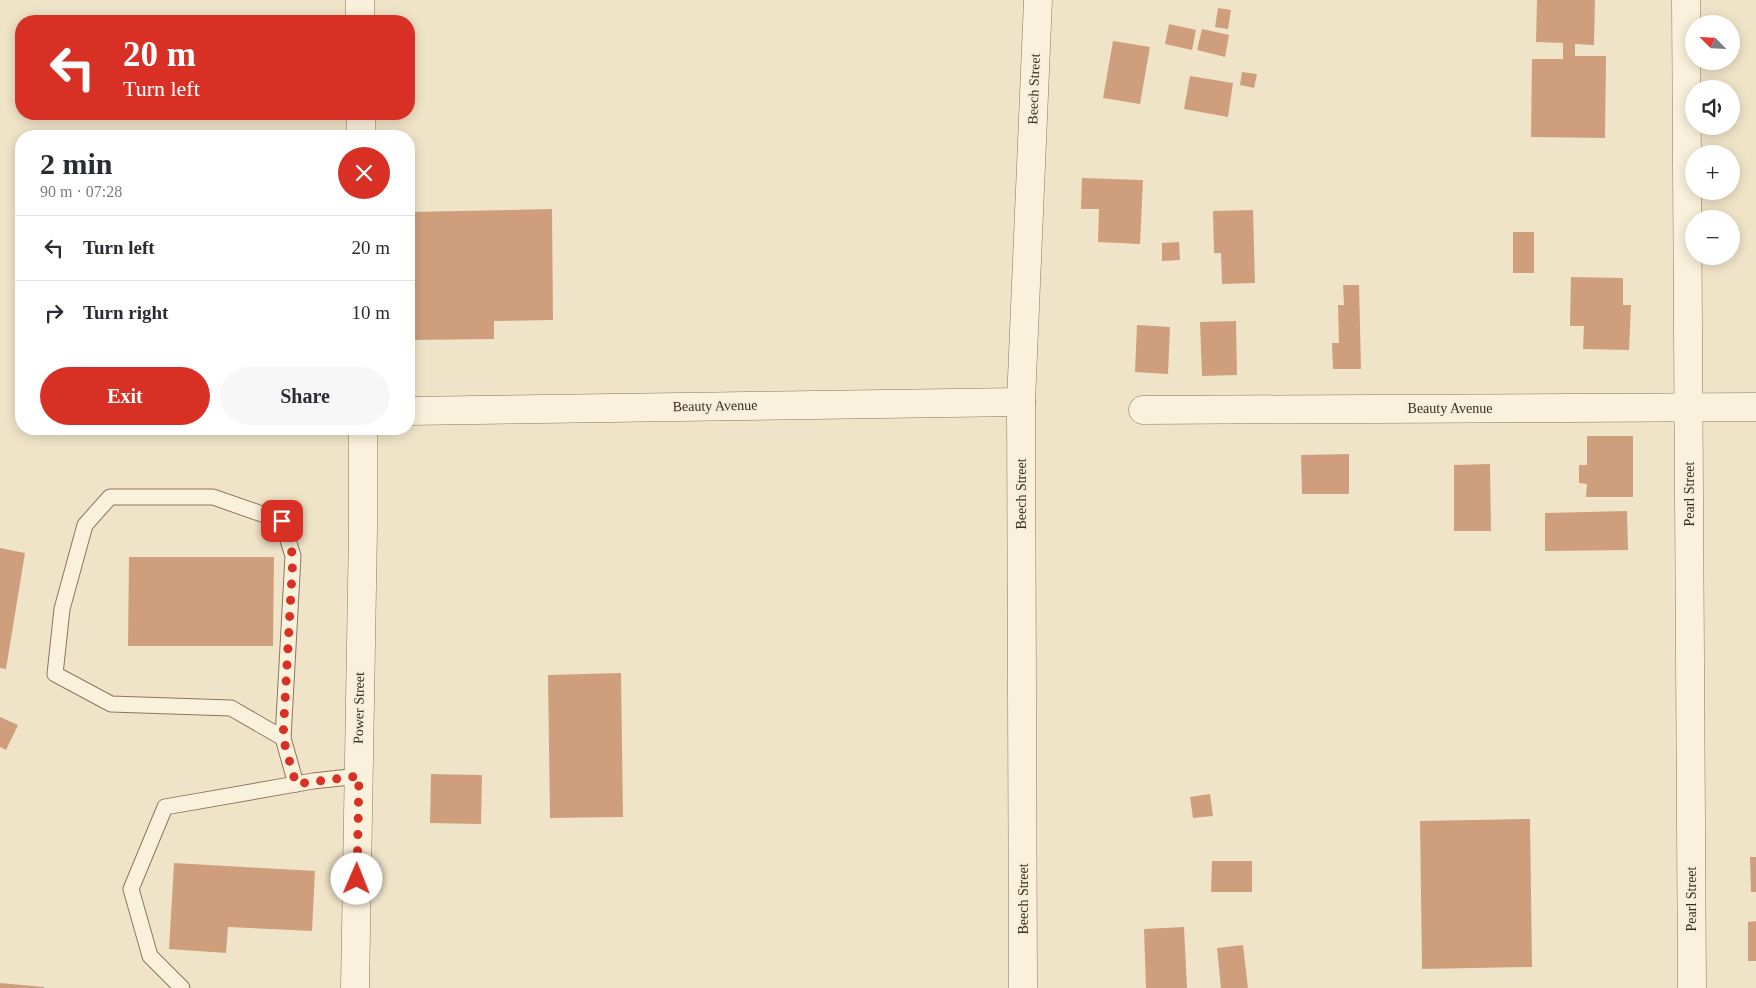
<!DOCTYPE html>
<meta charset="utf-8">
<style>
:root{--surface:#fff;--page:#f7f7f7;--text:#2b2b33;--muted:#7c7c81;--line:#e1e1e2;--accent:#d93025}
body{margin:0;font-family:"Times New Roman",serif;background:var(--page);color:var(--text);height:100vh;display:flex;flex-direction:column;font-size:19px;white-space:nowrap}
*{box-sizing:border-box;margin:0}
p{font-size:16px;color:var(--muted)}
.icon{flex:none;width:28px;height:28px;fill:none;stroke:currentColor;stroke-width:2;stroke-linecap:round;stroke-linejoin:round}
.map{position:relative;flex:1;overflow:hidden}
.sheet{position:absolute;left:15px;top:130px;width:400px;height:305px;display:flex;flex-direction:column;background:var(--surface);border-radius:20px;box-shadow:0 2px 12px #0003}
.sheet>*{flex:none}
.guide{position:absolute;left:15px;top:15px;width:400px;height:105px;border-radius:20px;box-shadow:0 2px 12px #0003;background:#d93025;color:#fff;overflow:hidden}
.needle{width:32px;rotate:294deg}
.controls{position:absolute;left:1685px;top:15px;display:grid;gap:10px}
.controls a{display:grid;place-items:center;width:55px;height:55px;border-radius:50%;background:var(--surface);box-shadow:0 2px 12px #0003;font-size:25px}
.pin{position:absolute;display:grid;place-items:center;width:42px;height:42px;color:#fff;margin:-21px;border-radius:10px;box-shadow:0 2px 8px #0006}
.me{position:absolute;width:55px;margin:-28px;rotate:1deg;stroke-linejoin:round;filter:drop-shadow(0 0 4px #0008)}
.turn{display:flex;align-items:center;gap:18px;height:105px;padding:0 25px;font-size:22px}
.turn .icon{width:65px;height:65px;stroke-width:2.5}
.turn b{display:block;font-size:35px;line-height:42px}
.round{display:grid;place-items:center;flex:none;width:52px;height:52px;border-radius:26px;background:var(--page)}
.head{display:flex;align-items:center;justify-content:space-between;height:85px;padding:0 25px}
h1{font-size:30px;font-weight:600;line-height:38px}
.button{display:flex;gap:10px;margin-top:auto;padding:10px 25px}
.button a{flex:1;height:58px;border-radius:30px;background:var(--accent);color:#fff;font-size:20px;font-weight:600;line-height:58px;text-align:center}
.button a+a{background:var(--page);color:var(--text)}
ul{padding:0;list-style:none}
li{display:flex;align-items:center;gap:15px;height:65px;padding:0 25px;border-top:1px solid var(--line)}
li div{flex:1}
li b{display:block;font-size:19px}
li em{font-style:normal}
.map>svg:first-child{display:block}
.building{fill:#cf9f7d}
.lines{fill:none;stroke-linecap:round;stroke-linejoin:round}
.service-casing{stroke:#8d765c;stroke-width:17}
.minor-casing{stroke:#8d765c;stroke-width:29}
.service{stroke:#faf1dc;stroke-width:15}
.minor{stroke:#faf1dc;stroke-width:28}
.route{stroke:#d93025;stroke-width:9;stroke-dasharray:0 16.2}
.labels{text-anchor:middle;dominant-baseline:central;stroke-width:4;stroke-linejoin:round;paint-order:stroke}
.street-label{font-size:14px;fill:#3d2e20;stroke:#f7eed8}
</style>
<div class="map">
<svg width="1756" height="988" viewBox="0 0 1756 988">
<rect width="100%" height="100%" fill="#f0e4c8"/>
<g class="building">
<polygon points="1537,0 1595,0 1594,45 1575,44 1575,56 1606,56 1605,138 1531,137 1532,59 1563,59 1563,43 1536,42"/>
<polygon points="1218,8 1231,10 1228,29 1215,27"/>
<polygon points="1169,24 1196,30 1192,50 1165,44"/>
<polygon points="1202,29 1229,35 1225,57 1197,50"/>
<polygon points="1113,41 1150,47 1140,104 1103,98"/>
<polygon points="1242,72 1257,74 1254,88 1240,85"/>
<polygon points="1190,76 1233,83 1228,117 1184,109"/>
<polygon points="1082,178 1143,180 1140,244 1098,242 1099,209 1081,209"/>
<polygon points="552,209 553,320 494,321 494,339 409,340 409,212"/>
<polygon points="1253,210 1255,283 1222,284 1221,253 1214,253 1213,211"/>
<rect x="1513" y="232" width="21" height="41"/>
<polygon points="1179,242 1180,260 1162,261 1162,243"/>
<rect x="1711" y="256" width="16" height="5"/>
<polygon points="1571,277 1623,278 1623,305 1631,305 1629,350 1583,349 1584,326 1570,326"/>
<polygon points="1343,285 1359,285 1361,369 1333,369 1332,343 1339,343 1338,305 1344,305"/>
<polygon points="1236,321 1237,375 1202,376 1200,322"/>
<polygon points="1137,325 1170,327 1168,374 1135,372"/>
<polygon points="1587,436 1633,436 1633,497 1586,497 1587,484 1579,483 1579,465 1587,465"/>
<polygon points="1349,454 1349,494 1302,494 1301,455"/>
<polygon points="1490,464 1491,531 1454,531 1454,465"/>
<polygon points="1627,511 1628,550 1545,551 1545,513"/>
<polygon points="0,548 25,553 6,669 0,668"/>
<polygon points="129,557 274,557 273,646 128,646"/>
<polygon points="621,673 623,817 550,818 548,675"/>
<polygon points="0,717 18,725 6,750 0,747"/>
<polygon points="431,774 482,775 481,824 430,823"/>
<polygon points="1210,794 1213,816 1193,818 1190,797"/>
<polygon points="1530,819 1532,967 1422,969 1420,821"/>
<polygon points="1750,857 1756,857 1756,892 1751,892"/>
<polygon points="1212,861 1252,861 1252,892 1211,892"/>
<polygon points="174,863 315,871 312,931 228,927 226,953 169,949"/>
<polygon points="1756,921 1756,961 1748,961 1748,922"/>
<polygon points="1184,927 1187,988 1146,988 1144,929"/>
<polygon points="1243,945 1248,988 1221,988 1217,948"/>
<polygon points="0,983 44,987 44,988 0,988"/>
</g>
<g class="lines">
<defs>
<g id="service">
<polyline points="283,738 293,556 282,521 213,497 110,497 85,525 62,609 55,674 111,704 231,708 283,738 296,784"/>
<polyline points="182,988 150,956 131,889 165,807 313,781 359,776"/>
</g>
<g id="minor">
<polyline points="360,0 360,21"/>
<polyline points="1686,0 1692,988"/>
<polyline points="361,114 361,136"/>
<polyline points="1143,410 1756,407"/>
<polyline points="409,411 1021,402"/>
<polyline points="355,988 363,529 363,429"/>
<polyline points="1023,988 1021,402 1038,0"/>
</g>
</defs>
<use href="#service" class="service-casing"/>
<use href="#minor" class="minor-casing"/>
<use href="#service" class="service"/>
<use href="#minor" class="minor"/>
</g>
<g class="lines">
<polyline class="route" points="282,521 293,556 283,738 296,784 359,776 357,879"/>
</g>
<g class="labels">
<g class="street-label">
<text transform="translate(1034 89) rotate(-88)">Beech Street</text>
<text transform="translate(715 406) rotate(-1)">Beauty Avenue</text>
<text x="1450" y="408">Beauty Avenue</text>
<text transform="translate(1021 494) rotate(-90)">Beech Street</text>
<text transform="translate(1689 494) rotate(-90)">Pearl Street</text>
<text transform="translate(359 708) rotate(-89)">Power Street</text>
<text transform="translate(1023 899) rotate(-90)">Beech Street</text>
<text transform="translate(1691 899) rotate(-90)">Pearl Street</text>
</g>
</g>
</svg>
<div class="controls">
<a><svg class="needle" viewBox="-14 -14 28 28"><path d="M0-13l5 13h-10z" fill="#e53935"/><path d="M0 13l5-13h-10z" fill="#7c7c81"/></svg></a>
<a><svg class="icon" aria-label="sound" viewBox="0 0 24 24"><path d="M4 9h4l5-4v14l-5-4H4zM17 9q2 3 0 6"/></svg></a>
<a>+</a>
<a>−</a>
</div>
<div class="pin" style="left:282px;top:521px;background:#d93025"><svg class="icon" aria-label="arrive" viewBox="0 0 24 24"><path d="M6 21V4h12l-3 4 3 4H6"/></svg></div>
<svg class="me" style="left:357px;top:879px" viewBox="-20 -20 40 40"><circle r="19" fill="#fff"/><path d="M0-13L10 11 0 6-10 11z" fill="#d93025"/></svg>
<div class="guide">
<div class="turn"><svg class="icon" aria-label="left" viewBox="0 0 24 24"><path d="M17 20v-9H6M10 6l-5 5 5 5"/></svg><div><b>20 m</b>Turn left</div></div>
</div>
<section class="sheet">
<div class="head"><div><h1>2 min</h1><p>90 m · 07:28</p></div><a class="round" style="background:#d93025;color:#fff"><svg class="icon" aria-label="close" viewBox="0 0 24 24"><path d="M6 6l12 12M18 6L6 18"/></svg></a></div>
<ul>
<li><svg class="icon" aria-label="left" viewBox="0 0 24 24"><path d="M17 20v-9H6M10 6l-5 5 5 5"/></svg><div><b>Turn left</b></div><em>20 m</em></li>
<li><svg class="icon" aria-label="right" viewBox="0 0 24 24"><path d="M7 20v-9h11M14 6l5 5-5 5"/></svg><div><b>Turn right</b></div><em>10 m</em></li>
</ul>
<div class="button"><a>Exit</a><a>Share</a></div>
</section>
</div>
